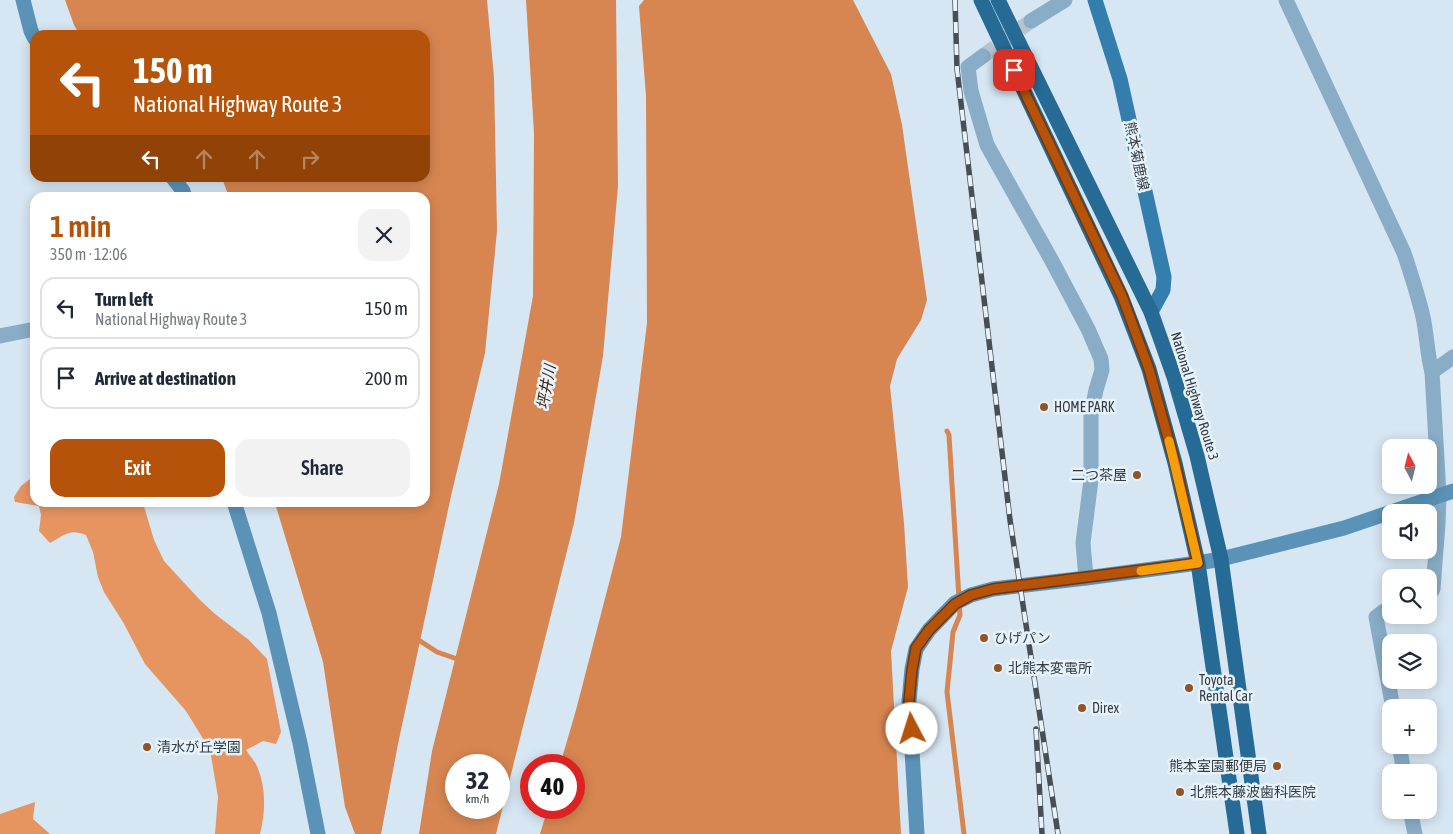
<!DOCTYPE html>
<meta charset="utf-8">
<style>
:root{--surface:#fff;--page:#f2f2f3;--text:#1f2937;--muted:#747a83;--line:#e0e1e3;--accent:#b45309}
body{margin:0;font-family:"Asap Condensed","Noto Sans JP",sans-serif;background:var(--page);color:var(--text);height:100vh;display:flex;flex-direction:column;font-size:19px;white-space:nowrap}
*{box-sizing:border-box;margin:0}
p{font-size:16px;color:var(--muted)}
.icon{flex:none;width:28px;height:28px;fill:none;stroke:currentColor;stroke-width:2;stroke-linecap:round;stroke-linejoin:round}
.map{position:relative;flex:1;overflow:hidden}
.panel{position:absolute;left:30px;top:192px;width:400px;height:315px;display:flex;flex-direction:column;background:var(--surface);border-radius:15px;box-shadow:0 2px 12px #0003}
.panel>*{flex:none}
.guide{position:absolute;left:30px;top:30px;width:400px;height:152px;border-radius:15px;box-shadow:0 2px 12px #0003;background:#b45309;color:#fff;overflow:hidden}
.needle{width:32px;rotate:353deg}
.buttons{position:absolute;left:1382px;top:439px;display:grid;gap:10px}
.buttons a{display:grid;place-items:center;width:55px;height:55px;border-radius:10px;background:var(--surface);box-shadow:0 2px 12px #0003;font-size:25px}
.speed{position:absolute;left:445px;top:754px;display:flex;gap:10px;font-size:25px;font-weight:700;text-align:center}
.speed>*{display:grid;place-content:center;width:65px;height:65px;border-radius:50%;background:var(--surface);box-shadow:0 2px 12px #0003;line-height:1}
.speed small{font-size:12px;font-weight:400}
.speed .limit{border:8px solid #d22;background:#fff;color:#111}
.pin{position:absolute;display:grid;place-items:center;width:42px;height:42px;color:#fff;margin:-21px;border-radius:10px;box-shadow:0 2px 8px #0006}
.me{position:absolute;width:55px;margin:-28px;rotate:355deg;stroke-linejoin:round;filter:drop-shadow(0 0 4px #0008)}
.turn{display:flex;align-items:center;gap:18px;height:105px;padding:0 20px;font-size:22px}
.turn .icon{width:65px;height:65px;stroke-width:2.5}
.turn b{display:block;font-size:35px;line-height:42px}
.lanes{display:flex;align-items:center;height:48px;padding:0 20px;background:#0003;justify-content:center;gap:25px;direction:ltr}
.lanes .off{opacity:.35}
.round{display:grid;place-items:center;flex:none;width:52px;height:52px;border-radius:15px;background:var(--page)}
.summary{display:flex;align-items:center;justify-content:space-between;height:85px;padding:0 20px}
h1{font-size:30px;font-weight:600;line-height:38px;color:var(--accent)}
.cta{display:flex;gap:10px;margin-top:auto;padding:10px 20px}
.cta a{flex:1;height:58px;border-radius:15px;background:var(--accent);color:#fff;font-size:20px;font-weight:600;line-height:58px;text-align:center}
.cta a+a{background:var(--page);color:var(--text)}
ul{padding:0;list-style:none}
li{display:flex;align-items:center;gap:15px;height:62px;margin:0 10px 8px;padding:0 10px;border:2px solid var(--line);border-radius:15px}
li div{flex:1}
li b{display:block;font-size:19px}
li em{font-style:normal}
.map>svg:first-child{display:block}
.forest{fill:#e69460}
.water{fill:#d78651;fill-rule:evenodd}
.lines{fill:none;stroke-linecap:round;stroke-linejoin:round}
.stream{stroke:#d78651;stroke-width:5}
.street-tunnel{stroke:#b6c4ce;stroke-width:15;stroke-dasharray:15 8;stroke-linecap:butt}
.street{stroke:#89adc7;stroke-width:15}
.secondary{stroke:#5a92b8;stroke-width:15}
.primary{stroke:#337eac;stroke-width:15}
.highway{stroke:#256b96;stroke-width:15}
.rail-casing{stroke:#474e54;stroke-width:5.5}
.rail{stroke:#e6f3fc;stroke-width:4;stroke-dasharray:11;stroke-linecap:butt}
.route-casing{stroke:#753606;stroke-width:12}
.route{stroke:#b45309;stroke-width:9}
.slow{stroke:#f59e0b;stroke-width:9}
.poi-dot{fill:#955223;stroke:#e6f3fc;stroke-width:2}
.labels{text-anchor:middle;dominant-baseline:central;stroke-width:5;stroke-linejoin:round;paint-order:stroke}
.street-label{font-size:14px;fill:#353b40;stroke:#e6f3fc}
.poi-label{font-size:14px;fill:#353b40;stroke:#e6f3fc;text-anchor:start}
.water-label{font-size:15px;font-style:italic;fill:#45240e;stroke:#e6f3fc}
</style>
<div class="map">
<svg width="1453" height="834" viewBox="0 0 1453 834">
<rect width="100%" height="100%" fill="#d6e6f2"/>
<g class="forest">
<path d="M 35,475 L 35,502 L 143,503 L 154,540 L 164,561 L 199,599 L 215,614 L 249,640 L 267,659 L 281,732 L 276,744 L 263,741 L 246,750 C 249,755 253,759 256,764 C 266,785 266,811 260,834 L 215,834 L 218,797 L 210,750 L 186,711 L 145,664 L 123,622 L 104,592 L 98,577 L 93,552 L 86,535 C 70,528 64,535 50,543 L 39,531 L 41,515 L 39,506 L 15,502 L 14,497 L 21,486 Z"/>
<polygon points="35,802 33,819 50,834 0,834 0,814"/>
</g>
<g class="water">
<polygon points="65,0 487,0 494,77 497,231 485,353 451,496 398,744 381,834 355,834 345,807 323,662 275,503 425,502 425,198 229,197 222,178 425,178 425,35 80,35 74,25"/>
<path d="M 526,0 L 616,0 L 618,186 L 603,356 L 574,523 L 496,834 L 419,834 L 432,751 L 499,484 L 533,296 L 534,133 ZM 456,765 L 499,765 L 499,808 L 456,808 Z"/>
<polygon points="644,0 853,0 891,74 902,125 927,300 921,320 897,359 890,386 904,523 908,587 891,651 901,834 540,834 548,808 574,808 574,765 560,765 576,710 621,537 647,323 646,96 639,6"/>
</g>
<g class="lines">
<g class="stream">
<polyline points="947,431 949,435 960,615 953,632 947,692 964,834"/>
<polyline points="414,637 437,652 460,660"/>
</g>
<polyline class="street-tunnel" points="983,56 1031,21"/>
<g class="street">
<path d="M 1286,0 L 1404,253 C 1411,274 1418,295 1423,317 C 1427,335 1427,354 1432,372 L 1439,495 L 1438,524 L 1433,589 L 1429,595"/>
<polyline points="1031,21 1065,0"/>
<polyline points="983,56 968,67 971,91 987,145 1052,261 1088,329 1101,359 1102,370 1096,390 1091,415 1091,480 1083,543 1086,578"/>
<polyline points="0,336 35,329"/>
<polyline points="1432,372 1453,357"/>
<polyline points="1391,610 1384,611 1376,617 1393,708"/>
<polyline points="1399,745 1404,772"/>
<polyline points="1410,810 1415,834"/>
</g>
<g class="secondary">
<polyline points="23,0 31,31 35,39"/>
<polyline points="173,178 183,191 185,198"/>
<polyline points="234,502 269,613 300,743 318,834"/>
<polyline points="917,834 909,701 912,669 916,649 929,630 955,603 971,595 993,589 1086,578 1198,563 1221,559 1344,528 1453,491"/>
</g>
<polyline class="primary" points="1095,0 1120,79 1164,277 1163,290 1151,312"/>
<g class="highway">
<polyline points="981,0 1121,296 1149,369 1175,463 1198,563 1237,834"/>
<polyline points="998,0 1151,312 1174,377 1197,456 1221,559 1259,834"/>
</g>
<defs>
<g id="rail">
<polyline points="955,0 957,69 1010,520 1058,834"/>
<polyline points="1036,729 1042,834"/>
</g>
</defs>
<use href="#rail" class="rail-casing"/>
<use href="#rail" class="rail"/>
</g>
<g class="lines">
<defs>
<polyline id="route" points="912,729 909,701 912,670 916,648 929,630 955,604 971,595 993,589 1198,563 1175,463 1149,369 1122,296 1014,70"/>
</defs>
<use href="#route" class="route-casing"/>
<use href="#route" class="route"/>
<polyline class="slow" points="1141,571 1198,563 1169,441"/>
</g>
<g class="poi-dot">
<circle cx="1044" cy="407" r="5"/>
<circle cx="1137" cy="475" r="5"/>
<circle cx="984" cy="638" r="5"/>
<circle cx="998" cy="668" r="5"/>
<circle cx="1189" cy="688" r="5"/>
<circle cx="1082" cy="708" r="5"/>
<circle cx="147" cy="747" r="5"/>
<circle cx="1277" cy="766" r="5"/>
<circle cx="1180" cy="792" r="5"/>
</g>
<g class="labels">
<g class="street-label">
<text transform="translate(1137 156) rotate(78)">熊本菊鹿線</text>
<text transform="translate(1195 396) rotate(73)">National Highway Route 3</text>
</g>
<g class="poi-label">
<text x="1054" y="407">HOME PARK</text>
<text x="1127" y="475" text-anchor="end">二つ茶屋</text>
<text x="994" y="638">ひげパン</text>
<text x="1008" y="668">北熊本変電所</text>
<text x="1199" y="680">Toyota<tspan x="1199" dy="16">Rental Car</tspan></text>
<text x="1092" y="708">Direx</text>
<text x="157" y="747">清水が丘学園</text>
<text x="1267" y="766" text-anchor="end">熊本室園郵便局</text>
<text x="1190" y="792">北熊本藤波歯科医院</text>
</g>
<g class="water-label">
<text transform="translate(546 387) rotate(-80)">坪井川</text>
</g>
</g>
</svg>
<div class="buttons">
<a><svg class="needle" viewBox="-14 -14 28 28"><path d="M0-13l5 13h-10z" fill="#e53935"/><path d="M0 13l5-13h-10z" fill="#747a83"/></svg></a>
<a><svg class="icon" aria-label="sound" viewBox="0 0 24 24"><path d="M4 9h4l5-4v14l-5-4H4zM17 9q2 3 0 6"/></svg></a>
<a><svg class="icon" aria-label="search" viewBox="0 0 24 24"><circle cx="10" cy="10" r="6"/><path d="M15 15l6 6"/></svg></a>
<a><svg class="icon" aria-label="layers" viewBox="0 0 24 24"><path d="M12 4l9 5-9 5-9-5zM3 14l9 5 9-5"/></svg></a>
<a>+</a>
<a>−</a>
</div>
<div class="speed"><div>32<small>km/h</small></div><div class="limit">40</div></div>
<div class="pin" style="left:1014px;top:70px;background:#d93025"><svg class="icon" aria-label="arrive" viewBox="0 0 24 24"><path d="M6 21V4h12l-3 4 3 4H6"/></svg></div>
<svg class="me" style="left:912px;top:729px" viewBox="-20 -20 40 40"><circle r="19" fill="#fff"/><path d="M0-13L10 11 0 6-10 11z" fill="#b45309"/></svg>
<div class="guide">
<div class="turn"><svg class="icon" aria-label="left" viewBox="0 0 24 24"><path d="M17 20v-9H6M10 6l-5 5 5 5"/></svg><div><b>150 m</b>National Highway Route 3</div></div>
<div class="lanes"><svg class="icon" aria-label="left" viewBox="0 0 24 24"><path d="M17 20v-9H6M10 6l-5 5 5 5"/></svg><svg class="icon off" aria-label="ahead" viewBox="0 0 24 24"><path d="M12 20V5M6 11l6-6 6 6"/></svg><svg class="icon off" aria-label="ahead" viewBox="0 0 24 24"><path d="M12 20V5M6 11l6-6 6 6"/></svg><svg class="icon off" aria-label="right" viewBox="0 0 24 24"><path d="M7 20v-9h11M14 6l5 5-5 5"/></svg></div>
</div>
<section class="panel">
<div class="summary"><div><h1>1 min</h1><p>350 m · 12:06</p></div><a class="round"><svg class="icon" aria-label="close" viewBox="0 0 24 24"><path d="M6 6l12 12M18 6L6 18"/></svg></a></div>
<ul>
<li><svg class="icon" aria-label="left" viewBox="0 0 24 24"><path d="M17 20v-9H6M10 6l-5 5 5 5"/></svg><div><b>Turn left</b><p>National Highway Route 3</p></div><em>150 m</em></li>
<li><svg class="icon" aria-label="arrive" viewBox="0 0 24 24"><path d="M6 21V4h12l-3 4 3 4H6"/></svg><div><b>Arrive at destination</b></div><em>200 m</em></li>
</ul>
<div class="cta"><a>Exit</a><a>Share</a></div>
</section>
</div>
